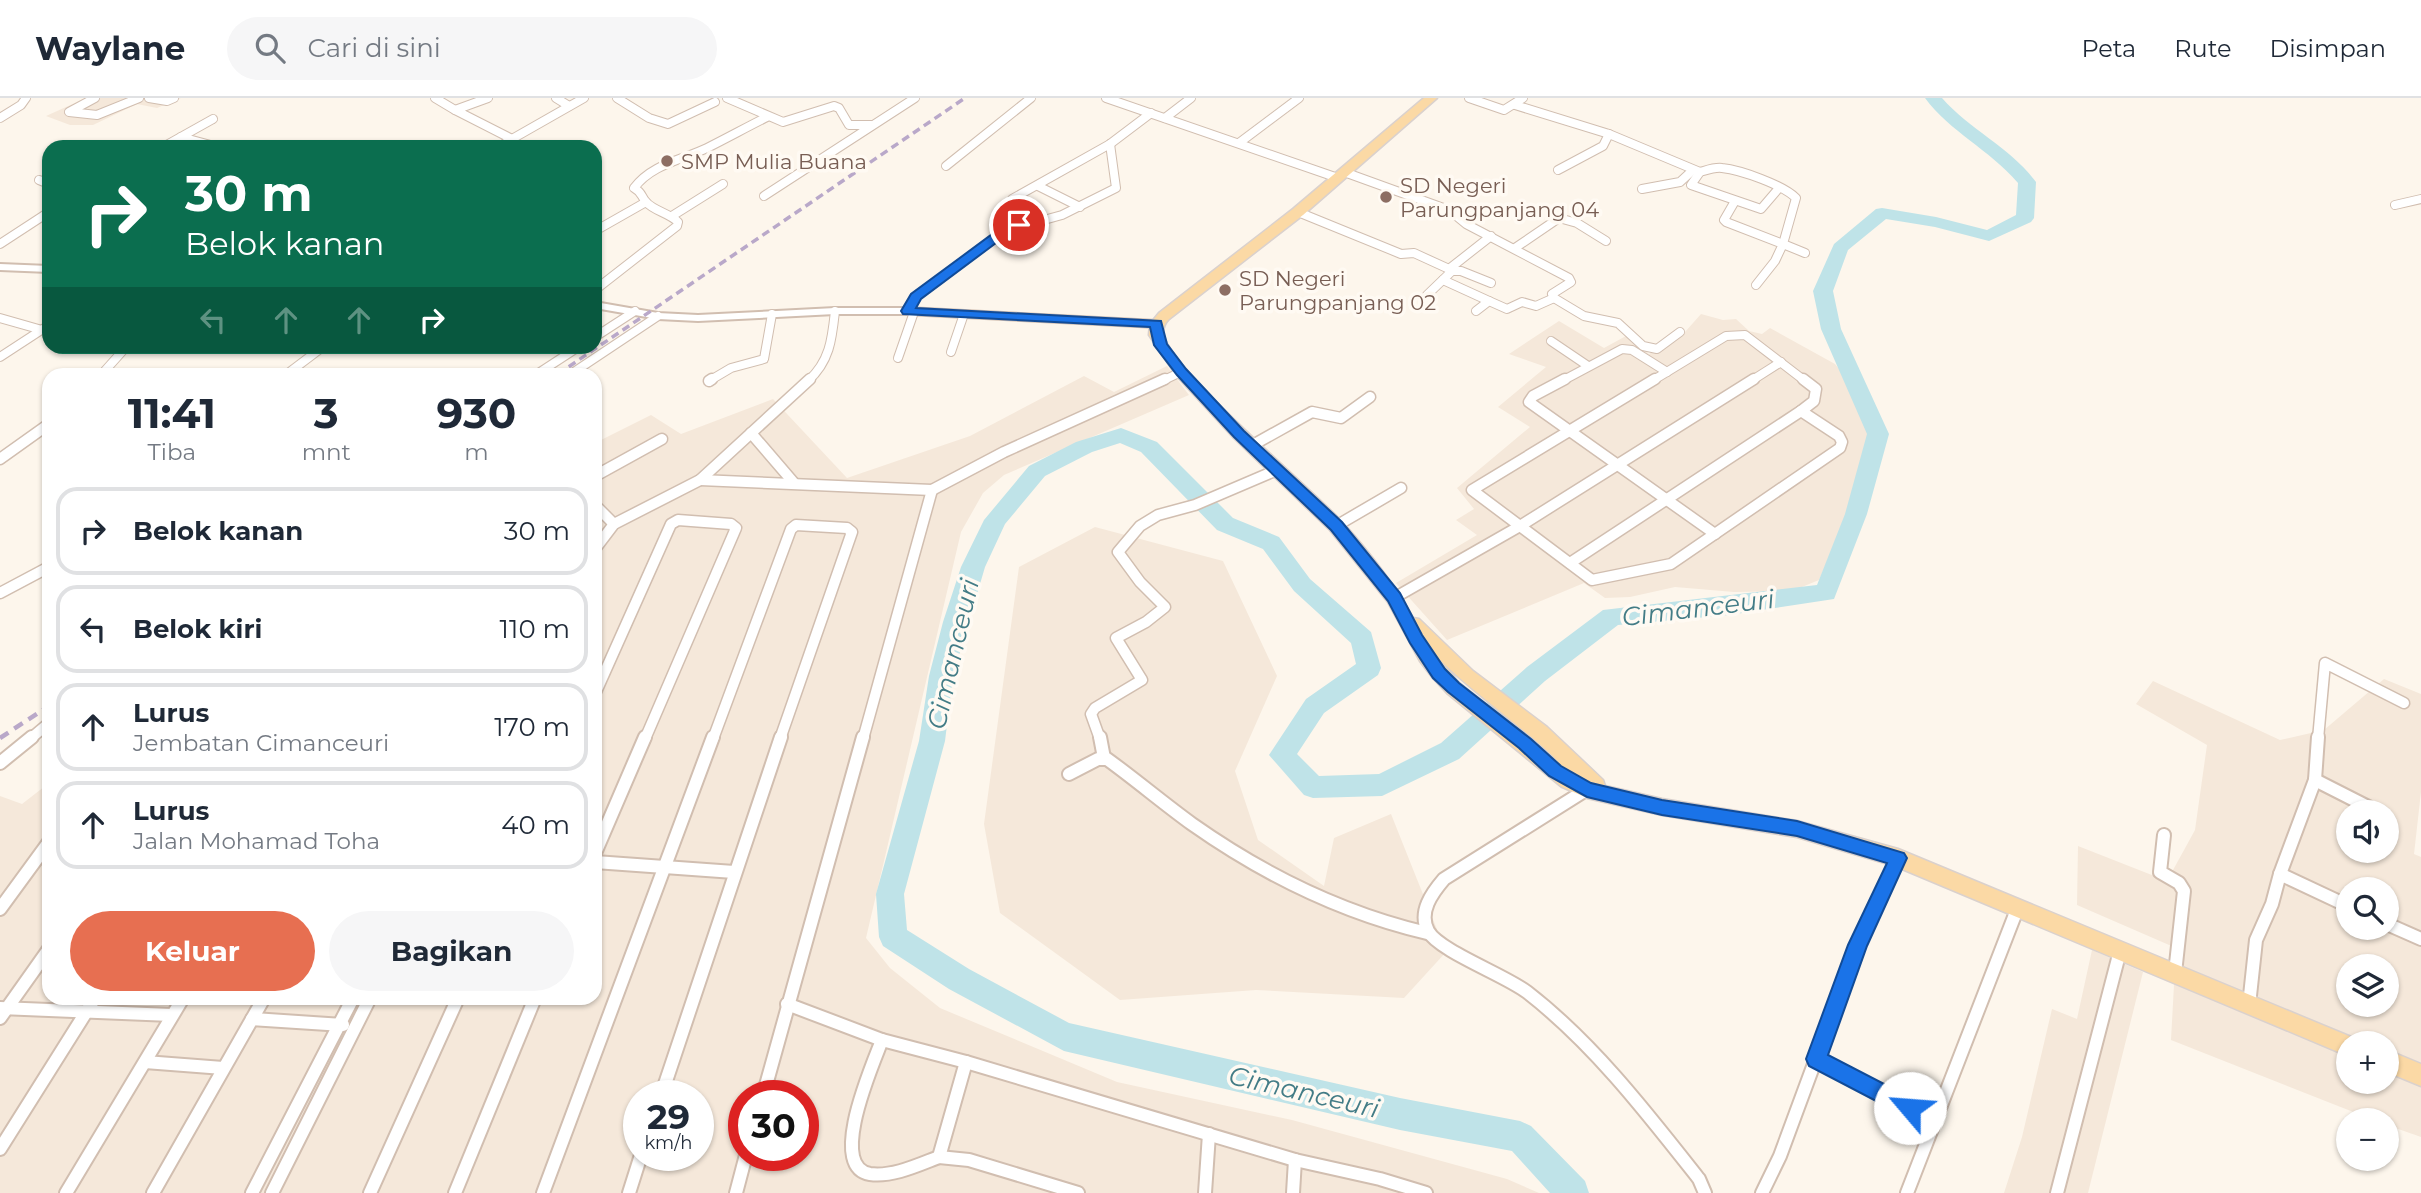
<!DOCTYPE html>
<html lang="id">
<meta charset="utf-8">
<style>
:root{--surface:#fff;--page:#f6f6f7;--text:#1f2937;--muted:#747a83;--line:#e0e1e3;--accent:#e76f51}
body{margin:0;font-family:Montserrat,sans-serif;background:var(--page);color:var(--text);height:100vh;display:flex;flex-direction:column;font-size:26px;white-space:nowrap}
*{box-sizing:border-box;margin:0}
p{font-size:23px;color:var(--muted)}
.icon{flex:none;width:38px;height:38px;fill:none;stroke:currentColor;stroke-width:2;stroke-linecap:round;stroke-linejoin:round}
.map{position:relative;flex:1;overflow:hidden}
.side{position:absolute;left:42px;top:270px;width:560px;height:637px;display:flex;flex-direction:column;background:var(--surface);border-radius:21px;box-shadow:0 2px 5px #0004}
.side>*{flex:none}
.guide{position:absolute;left:42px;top:42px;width:560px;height:214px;border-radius:21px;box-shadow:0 2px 5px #0004;background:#0b6e4f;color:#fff;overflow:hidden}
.buttons{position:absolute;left:2336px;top:702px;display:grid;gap:14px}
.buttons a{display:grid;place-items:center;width:63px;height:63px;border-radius:50%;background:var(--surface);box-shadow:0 2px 5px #0004;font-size:35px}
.speed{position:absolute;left:623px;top:982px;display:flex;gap:14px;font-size:35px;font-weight:700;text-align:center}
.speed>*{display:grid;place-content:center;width:91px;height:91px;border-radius:50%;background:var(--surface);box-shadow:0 2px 5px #0004;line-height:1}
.speed small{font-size:18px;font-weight:400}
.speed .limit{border:10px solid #d22;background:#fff;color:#111}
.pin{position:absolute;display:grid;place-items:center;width:60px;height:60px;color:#fff;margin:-30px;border:4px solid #fff;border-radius:50%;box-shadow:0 2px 7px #0007}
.me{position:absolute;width:77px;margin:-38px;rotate:297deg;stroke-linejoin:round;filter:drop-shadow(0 0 5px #0008)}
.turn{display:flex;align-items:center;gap:24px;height:147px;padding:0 28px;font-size:32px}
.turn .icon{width:91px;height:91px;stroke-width:2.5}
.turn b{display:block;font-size:49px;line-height:60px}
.lanes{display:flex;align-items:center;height:66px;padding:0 28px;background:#0003;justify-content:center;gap:35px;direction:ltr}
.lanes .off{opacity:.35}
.eta{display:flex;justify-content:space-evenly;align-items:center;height:119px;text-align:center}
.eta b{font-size:42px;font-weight:700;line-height:49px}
.action{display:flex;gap:14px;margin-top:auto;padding:14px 28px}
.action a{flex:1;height:80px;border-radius:42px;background:var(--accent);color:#fff;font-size:28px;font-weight:700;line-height:80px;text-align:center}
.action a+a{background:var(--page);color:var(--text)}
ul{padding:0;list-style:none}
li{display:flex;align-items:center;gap:21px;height:88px;margin:0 14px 10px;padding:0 14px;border:4px solid var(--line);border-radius:21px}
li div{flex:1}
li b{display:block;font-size:26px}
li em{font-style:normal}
header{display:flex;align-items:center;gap:42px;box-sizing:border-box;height:98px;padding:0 35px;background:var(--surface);border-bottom:2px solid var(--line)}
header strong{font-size:33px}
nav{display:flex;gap:38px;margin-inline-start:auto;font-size:24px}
.search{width:490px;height:63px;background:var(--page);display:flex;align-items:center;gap:18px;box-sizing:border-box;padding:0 24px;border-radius:38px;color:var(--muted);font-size:26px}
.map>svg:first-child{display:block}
.residential{fill:#f5e8da;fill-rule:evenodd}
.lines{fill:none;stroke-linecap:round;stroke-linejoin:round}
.river{fill:#bfe3e8;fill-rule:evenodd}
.minor-far2-casing{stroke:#d1beb0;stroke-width:10}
.minor-far1-casing{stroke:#d1beb0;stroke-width:13}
.minor-casing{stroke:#d1beb0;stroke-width:16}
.tertiary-casing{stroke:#d1beb0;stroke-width:4}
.primary-casing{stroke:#dad1cd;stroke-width:3}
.minor-far2{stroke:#fff;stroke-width:8}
.minor-far1{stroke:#fff;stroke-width:10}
.minor{stroke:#fff;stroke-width:12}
.tertiary{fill:#fff;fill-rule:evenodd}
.primary{fill:#fbd9a5;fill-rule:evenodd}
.rail-far1{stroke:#b9a8c9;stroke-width:3.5;stroke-dasharray:8 5;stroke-linecap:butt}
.rail{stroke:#b9a8c9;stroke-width:4.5;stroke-dasharray:10 7;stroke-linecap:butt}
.route{fill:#1a73e8;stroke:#114b97;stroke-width:2}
.education-dot{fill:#8d6e63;stroke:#fffaf3;stroke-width:2.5}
.labels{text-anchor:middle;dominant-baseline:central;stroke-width:7;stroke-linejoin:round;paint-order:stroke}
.far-education-label{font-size:21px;fill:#785e54;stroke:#fffaf3;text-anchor:start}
.water-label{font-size:26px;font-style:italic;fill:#437c86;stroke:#fffaf3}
</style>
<header>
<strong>Waylane</strong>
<div class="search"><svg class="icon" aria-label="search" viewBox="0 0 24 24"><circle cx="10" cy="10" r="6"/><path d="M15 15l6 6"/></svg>Cari di sini</div>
<nav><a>Peta</a><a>Rute</a><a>Disimpan</a></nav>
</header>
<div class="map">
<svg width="2421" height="1095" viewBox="0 0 2421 1095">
<rect width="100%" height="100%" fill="#fdf6ec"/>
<g class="residential">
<polygon points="86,0 181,0 157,10 137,6 93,27 70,27 46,18"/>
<polygon points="1701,216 1723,222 1736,221 1749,233 1762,236 1770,230 1835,266 1877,317 1879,343 1819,482 1792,493 1734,494 1675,489 1630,499 1605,500 1584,485 1447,542 1396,485 1477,437 1456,422 1474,411 1457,390 1530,329 1498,309 1546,269 1509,256 1559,223 1604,250 1626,238 1649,256 1685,234"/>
<path d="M 1167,268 L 1189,297 L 1004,377 L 983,395 L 961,434 L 866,840 L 890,870 L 940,910 L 1117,984 L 1292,1022 L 1507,1081 L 1539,1095 L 0,1095 L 0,698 L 22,706 L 49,685 L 49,900 L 595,900 L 595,345 L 651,317 L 681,336 L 773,301 L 847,380 L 970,338 L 1084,278 L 1114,294 ZM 639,998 L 698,998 L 698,1057 L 639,1057 ZM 744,998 L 803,998 L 803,1057 L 744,1057 Z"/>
<polygon points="1095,429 1223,463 1277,578 1235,673 1258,742 1324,788 1334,740 1391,716 1446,854 1404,900 1256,892 1120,902 1000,815 984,726 1019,469"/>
<path d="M 2384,581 L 2421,596 L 2421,694 L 2414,756 L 2421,759 L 2421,1039 L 2387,1027 L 2387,1022 L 2374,1022 L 2338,1008 L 2171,942 L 2176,850 L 2077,807 L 2078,748 L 2167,783 L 2195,732 L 2207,647 L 2136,606 L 2153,583 L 2280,642 L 2324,632 ZM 2348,714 L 2387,714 L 2387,752 L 2348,752 ZM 2348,791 L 2387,791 L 2387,830 L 2348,830 ZM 2348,868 L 2387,868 L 2387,906 L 2348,906 ZM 2348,945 L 2387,945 L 2387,984 L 2348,984 Z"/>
<polygon points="2092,852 2143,874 2088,1095 2004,1095 2022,1039 2052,911 2077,921"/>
</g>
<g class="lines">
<path class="river" d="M 1925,0 L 1942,0 C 1970,32 2010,49 2036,84 L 2034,120 L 2031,124 L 1989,143 L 1935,129 L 1886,121 L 1848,152 L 1833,193 L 1841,231 L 1889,336 L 1867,416 L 1834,501 L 1729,517 L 1618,527 L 1545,583 L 1459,661 L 1382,698 L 1313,700 L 1304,697 L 1269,657 L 1306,601 L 1356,566 L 1351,545 L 1294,493 L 1263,451 L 1217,432 L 1141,354 L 1120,345 L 1092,354 L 1045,378 L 1005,426 L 985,469 L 953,578 L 945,643 L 904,796 L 907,832 L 969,871 L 1069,925 L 1400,1000 L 1520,1023 L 1531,1028 L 1585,1083 L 1589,1095 L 1550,1095 L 1512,1053 L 1400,1032 L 1064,953 L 949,891 L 883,848 L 879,839 L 876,796 L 919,643 L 929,578 L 943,524 L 961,469 L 984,422 L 1029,368 L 1076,344 L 1121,330 L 1157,344 L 1233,420 L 1279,439 L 1310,481 L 1371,534 L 1381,570 L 1378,577 L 1324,615 L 1297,656 L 1319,678 L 1379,676 L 1441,645 L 1527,569 L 1603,512 L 1817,487 L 1845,416 L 1867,336 L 1821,231 L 1813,193 L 1834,146 L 1876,111 L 1882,110 L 1936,119 L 1987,132 L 2016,117 L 2018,85 C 1989,51 1950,34 1925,0 Z"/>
<defs>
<g id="minor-far2">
<polyline points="95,0 69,14 97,17 139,0"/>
<polyline points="149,0 167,3 174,0"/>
<polyline points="435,0 455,12"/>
<polyline points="488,0 455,12 512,41 499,49"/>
<polyline points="556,0 569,8"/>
<polyline points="617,0 649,20 668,26 715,4"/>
<polyline points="727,0 783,24 834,8 839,10 849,27 871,27"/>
<polyline points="1106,0 1338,80"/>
<polyline points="1469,0 1504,12 1523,0"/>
<polyline points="1515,7 1609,36 1700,74"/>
<polyline points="0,20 21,7 26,0"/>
<polyline points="1165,20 1191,0"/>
<polyline points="181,39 218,49"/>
<polyline points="512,41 584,0"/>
<polyline points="1239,45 1299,0"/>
<polyline points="163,49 213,21"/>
<polyline points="946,68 1031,0"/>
<polyline points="1558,72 1603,48 1609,36"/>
<polyline points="1344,74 1449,112 1466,126 1569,180 1571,184 1552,196 1554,200 1584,218 1618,225 1643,248 1657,251 1680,234"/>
<polyline points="39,82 49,86"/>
<polyline points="1038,88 1080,109"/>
<path d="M 1779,90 L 1761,111 L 1691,87 L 1700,74 C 1707,72 1715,69 1722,70 C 1741,72 1783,87 1796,100 L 1783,146 L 1805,155"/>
<polyline points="1642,91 1680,84 1693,72"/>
<polyline points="764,98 915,0"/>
<polyline points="1012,101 1110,46 1151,15"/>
<polyline points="1735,103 1724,122 1726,124 1783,146 1775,163 1756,187"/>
<polyline points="2395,107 2421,101"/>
<polyline points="1298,114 1401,156 1414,155 1449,171"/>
<polyline points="672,118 723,86"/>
<polyline points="595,133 646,104"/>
<polyline points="0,146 49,114"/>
<polyline points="1515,150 1559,120 1577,125 1606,143"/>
<polyline points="1452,173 1461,173 1491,185"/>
<polyline points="1443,182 1489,203"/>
<path d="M 595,192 L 677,128 L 678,124 C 669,115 654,113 646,104 C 641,98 642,94 634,90 C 652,66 682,62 707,50 C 727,40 747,29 767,19"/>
<polyline points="1427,197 1452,173 1449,171 1491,138"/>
<polyline points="907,213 916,199 1004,133 1062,117 1116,90 1110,46"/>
<polyline points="1476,213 1489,203 1507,211 1522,204 1536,208 1554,200"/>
<polyline points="0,220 42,232"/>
<polyline points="595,239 635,213"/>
<polyline points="1551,243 1588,268"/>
<polyline points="951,254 964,216"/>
<polyline points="0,259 49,227"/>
<polyline points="898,260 914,214"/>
<polyline points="102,276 127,248"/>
<polyline points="287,276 324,248"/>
<polyline points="537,276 580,248"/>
<polyline points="571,276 658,218"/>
<polyline points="709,283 731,270 764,261 772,216"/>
<path d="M 808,283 C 830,263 832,241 835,213"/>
<polyline points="1162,283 1181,274"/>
<polyline points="1562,283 1622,251 1632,252 1667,274"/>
<polyline points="1652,283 1726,238 1745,237 1805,283"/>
<polyline points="1751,283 1781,264"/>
</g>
<g id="minor-far1">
<polyline points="1565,281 1533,298 1529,304 1715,436"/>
<polyline points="1655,281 1472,392 1592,482 1671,466 1840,350 1842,344 1839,338 1801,313 1814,303 1816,291 1803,281"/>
<polyline points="709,283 712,281"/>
<polyline points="751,335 794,385"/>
<polyline points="1251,348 1312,314 1341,320 1370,299"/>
<polyline points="0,361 49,326"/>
<polyline points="595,378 662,341"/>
<polyline points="700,382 932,392 1004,354 1165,281"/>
<polyline points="595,407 614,426"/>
<polyline points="1336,428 1401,390"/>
<polyline points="595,451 614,426 700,382 810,281"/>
<polyline points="1570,465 1801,313"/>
<polyline points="0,495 49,469"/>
<polyline points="1394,500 1520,428 1754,281"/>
<polyline points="595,596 671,426 678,422 731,426 736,430 645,641"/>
<polyline points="30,641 49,625"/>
<polyline points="713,641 791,431 796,427 847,430 852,434 780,641"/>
<polyline points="863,641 932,392"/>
<polyline points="1100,641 1091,616 1095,610 1142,582 1116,540 1146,524 1165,509 1140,484 1118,454 1140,428 1158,417 1195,407 1277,372"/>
<polyline points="2318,641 2325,565 2404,605"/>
</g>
<g id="minor">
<polyline points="1100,639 1104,660"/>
<polyline points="0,665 32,639"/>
<path d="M 1069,676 L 1098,661 L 1107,661 C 1136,682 1163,705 1192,726 C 1263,776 1342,815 1427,835"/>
<polyline points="2315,682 2378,714"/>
<path d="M 1589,690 L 1444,781 C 1432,795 1418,814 1428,833 C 1439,853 1505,877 1527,894 C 1593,945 1647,1015 1699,1081 L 1705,1095"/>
<polyline points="2164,737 2160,774 2179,785 2184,793 2175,875"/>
<polyline points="595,755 645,639"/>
<polyline points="595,764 734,774"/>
<polyline points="2280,776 2348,808"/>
<polyline points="0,811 49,744"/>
<polyline points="2387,826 2421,841"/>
<polyline points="787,906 882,942 966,964 1295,1062 1380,1081 1426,1095"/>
<polyline points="2249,907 2256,842 2272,806 2280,776 2315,682 2318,639"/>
<polyline points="0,910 171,917"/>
<polyline points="0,920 49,851"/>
<polyline points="252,921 343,927"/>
<path d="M 882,942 C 873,966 827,1069 870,1076 C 893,1079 918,1067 939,1059"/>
<polyline points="1816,961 1933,1022"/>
<polyline points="145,964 223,970"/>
<polyline points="966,964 939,1059 969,1062 1078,1095"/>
<polyline points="661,998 781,639"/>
<polyline points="763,998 863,639"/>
<polyline points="0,1051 95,900"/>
<polyline points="66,1095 183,900"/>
<polyline points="153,1095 264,900"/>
<polyline points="252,1095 353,900"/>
<polyline points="272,1095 370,900"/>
<polyline points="370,1095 458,900"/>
<polyline points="455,1095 535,900"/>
<polyline points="543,1095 713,639"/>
<polyline points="629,1095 641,1057"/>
<polyline points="736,1095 746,1057"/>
<polyline points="1205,1095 1209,1036"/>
<polyline points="1293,1095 1295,1062"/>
<polyline points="1762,1095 1780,1058 1858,847 1898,760"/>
<polyline points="1907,1095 2018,809"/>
<polyline points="2057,1095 2120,853"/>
</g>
<g id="tertiary">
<polygon points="0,166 49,168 49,174 0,172"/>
<polygon points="595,204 658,215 698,217 835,210 907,210 1157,223 1163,226 1157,229 907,216 835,216 698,223 658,221 595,210"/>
</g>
<g id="primary">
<path d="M 1424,0 L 1437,0 L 1303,117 L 1169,221 C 1165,225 1163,229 1163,235 C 1167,270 1313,392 1343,425 C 1369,454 1394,486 1413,520 L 1419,521 L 1473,573 L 1547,629 L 1603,682 L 1605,688 L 1662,701 L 1797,723 L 1898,751 L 2356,941 L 2358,945 L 2348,945 L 2348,958 L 1895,768 L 1797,739 L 1662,717 L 1587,700 L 1562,689 L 1447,595 L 1433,580 L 1420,563 L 1388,504 L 1330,432 L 1234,340 L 1176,277 L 1149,237 L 1150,226 L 1159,215 L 1293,111 ZM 1439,561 C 1477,598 1521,627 1559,664 L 1459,585 Z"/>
<polygon points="2387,952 2421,966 2421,988 2387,974"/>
</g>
</defs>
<use href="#minor-far2" class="minor-far2-casing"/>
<use href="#minor-far1" class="minor-far1-casing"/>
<use href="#minor" class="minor-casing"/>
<use href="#tertiary" class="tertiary-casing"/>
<use href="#primary" class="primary-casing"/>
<use href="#minor-far2" class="minor-far2"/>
<use href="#minor-far1" class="minor-far1"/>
<use href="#minor" class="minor"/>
<use href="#tertiary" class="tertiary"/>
<use href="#primary" class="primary"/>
<polyline class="rail-far1" points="558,276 965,0"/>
<polyline class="rail" points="0,640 49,608"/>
</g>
<polygon class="route" points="1015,125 1025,127 1008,136 921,201 916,210 1161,223 1167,246 1186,271 1244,333 1342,424 1400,495 1422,537 1445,571 1459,585 1531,641 1561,668 1591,685 1662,702 1797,723 1904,755 1907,760 1867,848 1828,957 1917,1003 1920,1010 1917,1017 1910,1020 1903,1017 1809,968 1806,961 1848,847 1887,765 1797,738 1662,717 1587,699 1549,678 1519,650 1448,594 1433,580 1410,545 1388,503 1331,432 1234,339 1177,277 1154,247 1150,229 903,216 901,213 911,196 999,131"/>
<g class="education-dot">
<circle cx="667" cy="63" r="7"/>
<circle cx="1386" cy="99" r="7"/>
<circle cx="1225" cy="192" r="7"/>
</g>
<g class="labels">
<g class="far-education-label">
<text x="681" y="63">SMP Mulia Buana</text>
<text x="1400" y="87">SD Negeri<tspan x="1400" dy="24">Parungpanjang 04</tspan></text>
<text x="1239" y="180">SD Negeri<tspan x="1239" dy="24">Parungpanjang 02</tspan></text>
</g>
<g class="water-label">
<text transform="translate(1698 510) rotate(-7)">Cimanceuri</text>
<text transform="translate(953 556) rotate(-77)">Cimanceuri</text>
<text transform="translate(1304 994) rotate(13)">Cimanceuri</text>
</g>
</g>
</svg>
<div class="buttons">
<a><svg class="icon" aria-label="sound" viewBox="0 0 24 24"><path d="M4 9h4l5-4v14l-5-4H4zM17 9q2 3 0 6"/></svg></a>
<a><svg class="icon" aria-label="search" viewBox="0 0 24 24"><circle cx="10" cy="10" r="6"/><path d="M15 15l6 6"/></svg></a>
<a><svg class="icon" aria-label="layers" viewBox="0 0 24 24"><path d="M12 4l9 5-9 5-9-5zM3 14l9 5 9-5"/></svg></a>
<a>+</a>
<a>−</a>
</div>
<div class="speed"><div>29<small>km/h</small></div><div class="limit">30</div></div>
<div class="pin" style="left:1019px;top:127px;background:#d93025"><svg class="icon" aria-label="arrive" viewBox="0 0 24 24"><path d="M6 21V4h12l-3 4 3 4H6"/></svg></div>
<svg class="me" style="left:1910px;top:1010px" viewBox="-20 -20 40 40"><circle r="19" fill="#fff"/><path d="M0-13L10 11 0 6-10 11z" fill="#1a73e8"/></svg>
<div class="guide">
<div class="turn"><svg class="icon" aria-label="right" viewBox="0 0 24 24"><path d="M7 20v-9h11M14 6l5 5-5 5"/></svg><div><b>30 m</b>Belok kanan</div></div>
<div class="lanes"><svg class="icon off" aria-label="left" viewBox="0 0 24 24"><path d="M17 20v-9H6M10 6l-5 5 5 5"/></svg><svg class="icon off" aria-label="ahead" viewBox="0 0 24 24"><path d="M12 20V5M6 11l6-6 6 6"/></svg><svg class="icon off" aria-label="ahead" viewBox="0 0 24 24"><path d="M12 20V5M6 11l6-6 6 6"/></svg><svg class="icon" aria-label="right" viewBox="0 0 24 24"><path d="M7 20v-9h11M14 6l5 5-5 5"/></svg></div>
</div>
<section class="side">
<div class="eta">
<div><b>11:41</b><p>Tiba</p></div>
<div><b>3</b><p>mnt</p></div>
<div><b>930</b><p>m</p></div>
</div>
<ul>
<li><svg class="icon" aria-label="right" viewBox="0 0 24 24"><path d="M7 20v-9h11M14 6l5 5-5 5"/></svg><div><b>Belok kanan</b></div><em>30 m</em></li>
<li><svg class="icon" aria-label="left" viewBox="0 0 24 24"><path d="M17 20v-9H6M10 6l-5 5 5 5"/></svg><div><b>Belok kiri</b></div><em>110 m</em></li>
<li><svg class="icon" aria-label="ahead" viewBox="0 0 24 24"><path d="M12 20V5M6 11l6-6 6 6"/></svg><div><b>Lurus</b><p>Jembatan Cimanceuri</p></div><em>170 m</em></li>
<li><svg class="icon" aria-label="ahead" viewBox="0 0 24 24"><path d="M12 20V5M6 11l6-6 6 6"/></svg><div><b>Lurus</b><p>Jalan Mohamad Toha</p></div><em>40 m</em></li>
</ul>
<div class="action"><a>Keluar</a><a>Bagikan</a></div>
</section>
</div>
